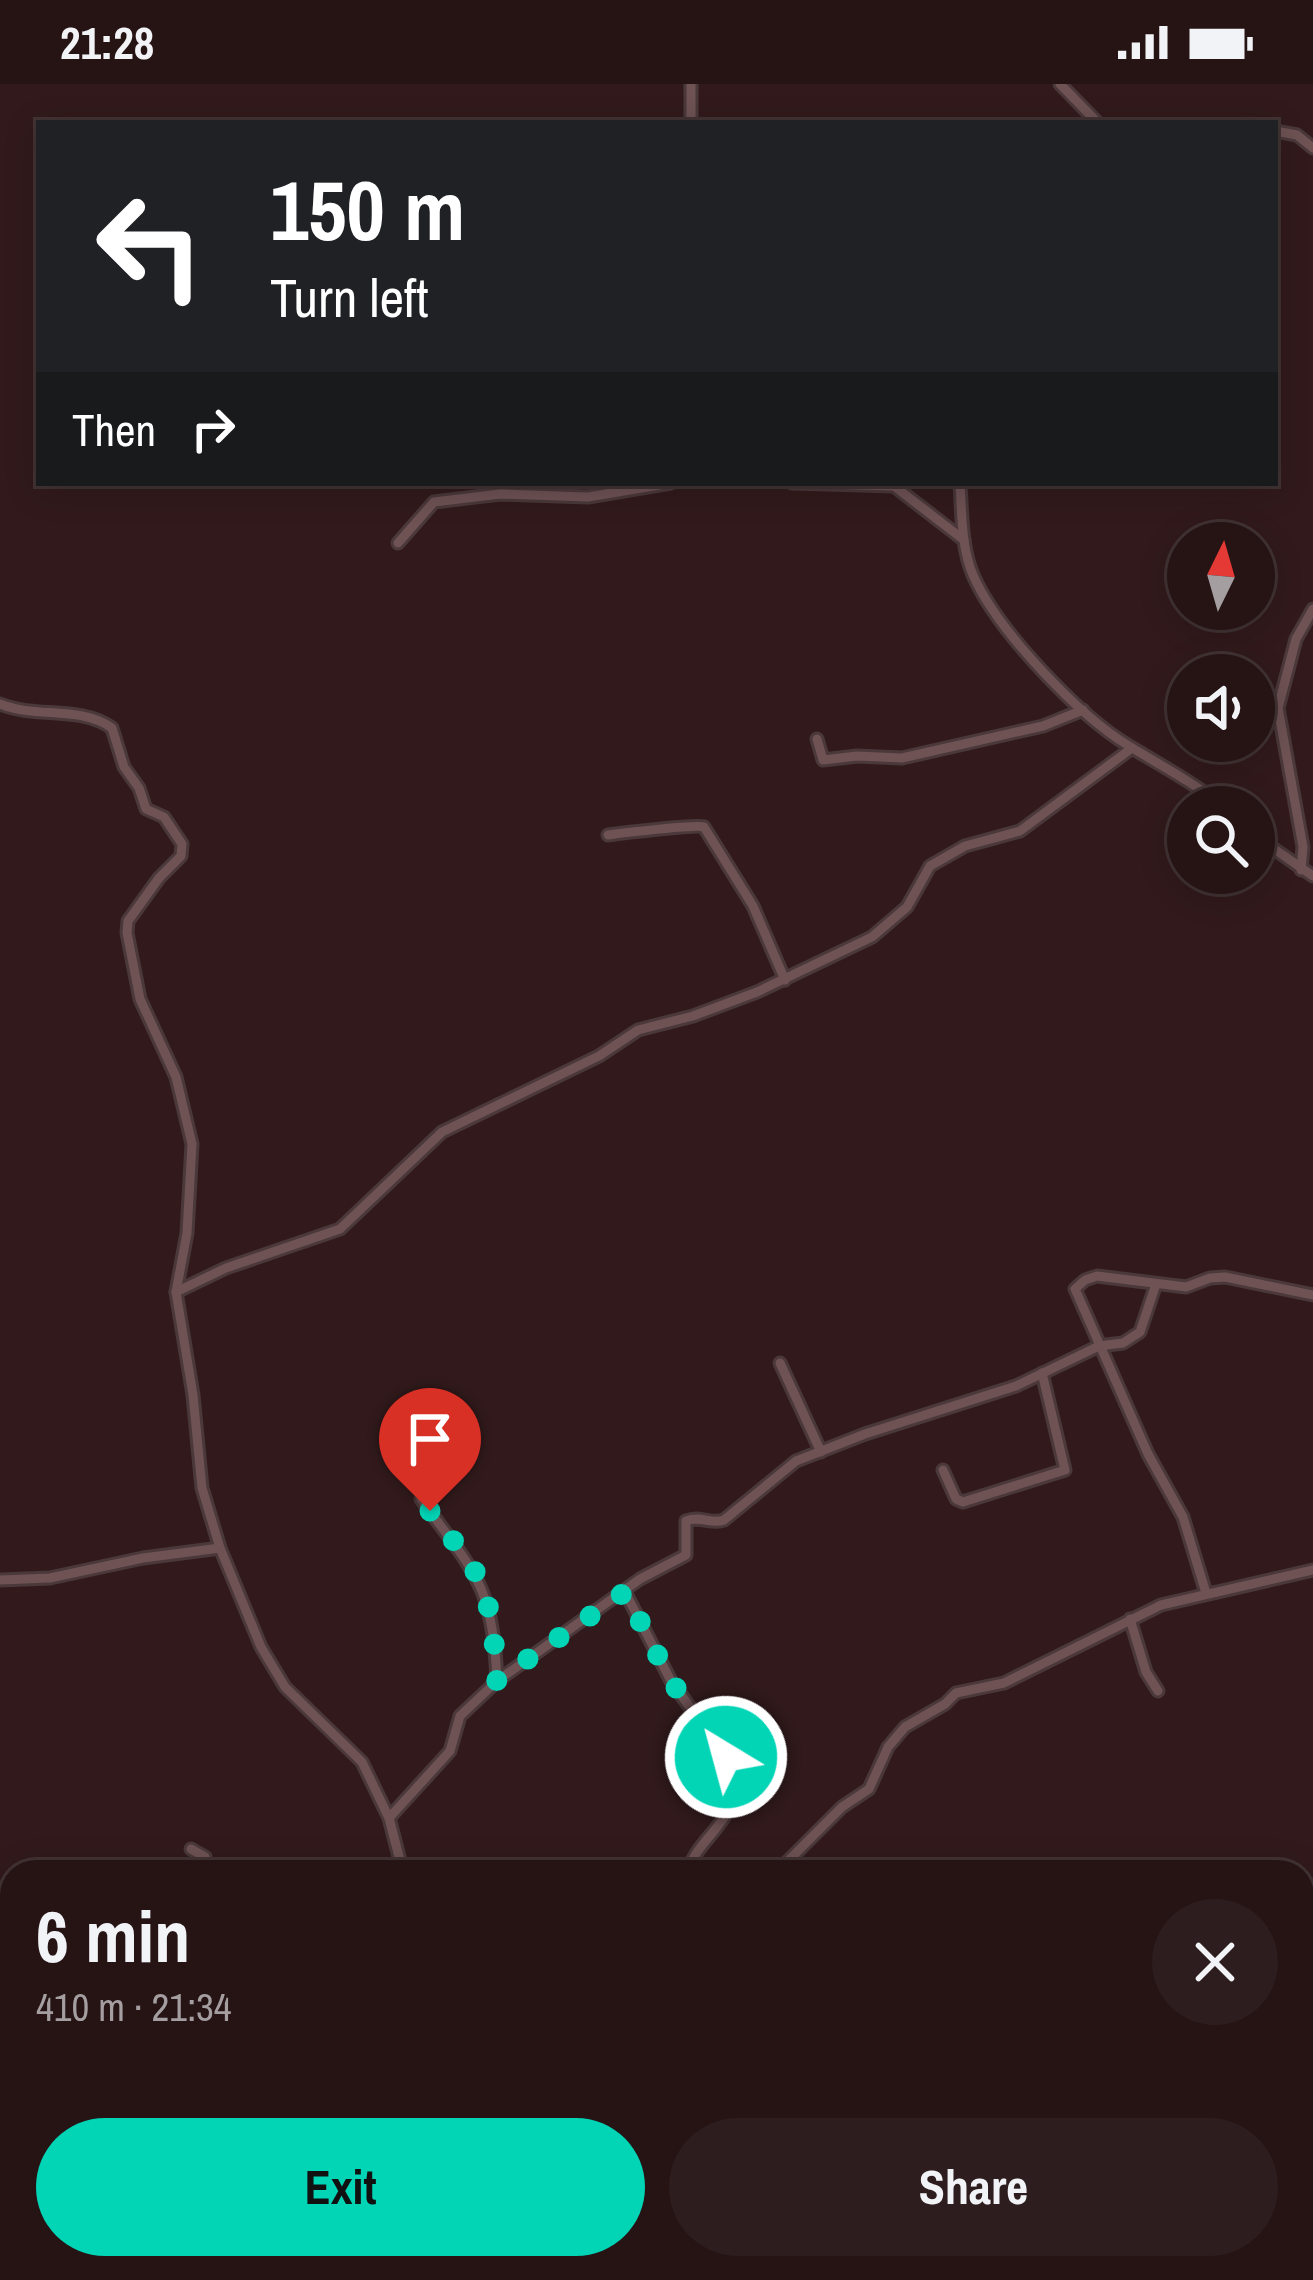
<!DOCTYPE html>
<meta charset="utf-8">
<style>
:root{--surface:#261415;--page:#2e1d1e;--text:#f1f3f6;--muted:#a49ea0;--line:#423334;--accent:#01d5b6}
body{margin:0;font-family:"Archivo Narrow",sans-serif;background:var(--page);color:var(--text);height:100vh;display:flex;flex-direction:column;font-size:45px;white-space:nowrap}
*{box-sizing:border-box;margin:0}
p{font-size:39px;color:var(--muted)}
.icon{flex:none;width:66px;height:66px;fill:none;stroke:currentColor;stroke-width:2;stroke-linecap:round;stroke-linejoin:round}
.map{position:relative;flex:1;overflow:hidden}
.details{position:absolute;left:0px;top:1776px;width:1314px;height:420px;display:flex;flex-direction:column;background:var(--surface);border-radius:36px 36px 0 0;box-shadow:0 6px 30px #0003,0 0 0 3px var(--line)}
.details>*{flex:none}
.banner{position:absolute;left:36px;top:36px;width:1242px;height:366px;border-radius:0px;box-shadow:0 6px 30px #0003,0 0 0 3px var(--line);background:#202124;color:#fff;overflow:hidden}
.needle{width:78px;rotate:5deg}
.buttons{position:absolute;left:1167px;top:438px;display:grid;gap:24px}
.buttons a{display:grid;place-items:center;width:108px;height:108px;border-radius:50%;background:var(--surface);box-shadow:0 6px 30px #0003,0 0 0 3px var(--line);font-size:60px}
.pin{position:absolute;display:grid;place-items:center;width:102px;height:102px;color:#fff;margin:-123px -51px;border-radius:50% 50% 50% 0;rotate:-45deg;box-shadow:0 0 12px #0007}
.pin .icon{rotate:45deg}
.me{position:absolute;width:132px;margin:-66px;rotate:323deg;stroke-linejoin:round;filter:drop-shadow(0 0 9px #0008)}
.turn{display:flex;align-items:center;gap:42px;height:252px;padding:0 36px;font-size:54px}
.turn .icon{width:156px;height:156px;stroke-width:2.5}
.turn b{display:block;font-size:84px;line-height:102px}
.then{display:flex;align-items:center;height:114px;padding:0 36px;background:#0003;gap:24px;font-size:45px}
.round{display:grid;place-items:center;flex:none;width:126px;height:126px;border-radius:63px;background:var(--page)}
.headline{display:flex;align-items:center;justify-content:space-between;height:204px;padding:0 36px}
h1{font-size:72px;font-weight:700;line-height:90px}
.button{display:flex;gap:24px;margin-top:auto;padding:24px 36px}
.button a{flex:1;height:138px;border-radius:72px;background:var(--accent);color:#111;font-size:48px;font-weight:700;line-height:138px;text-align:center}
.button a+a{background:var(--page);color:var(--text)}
.status{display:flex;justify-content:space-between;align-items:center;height:84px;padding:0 60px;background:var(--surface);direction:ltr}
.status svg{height:33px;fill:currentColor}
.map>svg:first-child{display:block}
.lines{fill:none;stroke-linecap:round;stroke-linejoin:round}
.minor-casing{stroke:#4a383a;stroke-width:15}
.tertiary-casing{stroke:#4a383a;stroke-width:16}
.minor{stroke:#6e5254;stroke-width:9}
.tertiary{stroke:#6e5254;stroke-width:10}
.route{stroke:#01d5b6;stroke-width:21;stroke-dasharray:0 37.8}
</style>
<div class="status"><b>21:28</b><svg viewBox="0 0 49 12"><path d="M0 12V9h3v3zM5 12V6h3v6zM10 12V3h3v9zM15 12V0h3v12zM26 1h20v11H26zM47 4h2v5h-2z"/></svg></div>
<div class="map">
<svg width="1313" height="2196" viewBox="0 0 1313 2196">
<rect width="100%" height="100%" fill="#321a1c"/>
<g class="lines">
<defs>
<g id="minor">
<polyline points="1060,0 1098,39"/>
<polyline points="691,39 691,0"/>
<polyline points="1275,47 1297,51 1313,64"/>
<polyline points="792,399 894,402 964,456"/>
<path d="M 960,399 C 962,429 961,463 973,491 C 997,546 1078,631 1129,662 C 1162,682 1194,699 1224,723"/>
<polyline points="398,459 434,418 500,410 588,413 671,399"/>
<path d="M 0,620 C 36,635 79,621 112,644 L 124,683 L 139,704 L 146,725 L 164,733 L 182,760 L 181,772 L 159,794 L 128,837 L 127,849 L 140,915 L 176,993 L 192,1060 L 187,1149 L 176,1208 L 193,1311 L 202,1404 L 220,1464 L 261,1563 L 285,1603 L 362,1678 L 389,1734 L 403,1788"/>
<polyline points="817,655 823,676 857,672 902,674 1043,642 1083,626"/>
<path d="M 608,751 C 623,749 697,740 704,743 L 753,822 L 785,896"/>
<polyline points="1254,751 1313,792"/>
<polyline points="1301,786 1303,763 1278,624 1296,555 1313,525"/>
<polyline points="176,1208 226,1184 340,1145 442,1048 599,972 638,946 693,932 757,908 872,853 907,823 930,782 965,762 1020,747 1132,664"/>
<polyline points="780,1279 821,1368"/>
<polyline points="943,1386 956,1415 963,1418 1065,1386 1042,1289"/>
<path d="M 421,1415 C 475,1490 493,1500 497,1597"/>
<polyline points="0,1496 50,1494 143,1474 220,1464"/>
<path d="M 625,1508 L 671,1597 L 726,1673 L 715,1691 L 732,1712 C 729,1741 694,1760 688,1788"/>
<polyline points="1206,1509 1183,1433 1148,1370 1075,1205 1085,1196 1097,1192 1186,1203 1210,1194 1225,1193 1313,1211"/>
<polyline points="1130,1535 1146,1588 1158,1607"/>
<path d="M 389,1734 L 450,1667 L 460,1632 L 497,1597 L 640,1495 L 686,1471 L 686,1437 C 701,1431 711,1441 724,1436 L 796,1377 L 865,1350 L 1016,1302 L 1099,1262 L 1123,1259 L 1140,1248 L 1156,1200"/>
<polyline points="191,1765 205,1773 208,1788"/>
<polyline points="777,1788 842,1723 869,1705 888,1663 905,1643 945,1620 956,1609 1004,1599 1161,1521 1313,1486"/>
<polyline points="397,2184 461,2190 471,2184"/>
<polyline points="794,2184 795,2196"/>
</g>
<g id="tertiary">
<polyline points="1302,1978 1313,1958"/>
<polyline points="633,2184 698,2184"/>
<polyline points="714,2184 788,2196"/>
<polyline points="501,2196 520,2184"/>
<polyline points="1212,2196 1216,2184"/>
</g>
</defs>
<use href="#minor" class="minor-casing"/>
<use href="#tertiary" class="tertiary-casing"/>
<use href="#minor" class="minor"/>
<use href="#tertiary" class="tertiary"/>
</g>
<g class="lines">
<path class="route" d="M 430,1427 C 443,1446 460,1462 472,1482 C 493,1519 495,1556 496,1597 L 625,1508 L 671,1597 L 726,1673"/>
</g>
</svg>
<div class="buttons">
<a><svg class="needle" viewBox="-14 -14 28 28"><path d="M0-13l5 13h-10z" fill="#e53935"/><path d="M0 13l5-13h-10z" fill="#a49ea0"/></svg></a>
<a><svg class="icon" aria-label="sound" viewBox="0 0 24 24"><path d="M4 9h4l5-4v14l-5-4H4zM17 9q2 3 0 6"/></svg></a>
<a><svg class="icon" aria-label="search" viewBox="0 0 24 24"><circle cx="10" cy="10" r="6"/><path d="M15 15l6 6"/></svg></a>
</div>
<div class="pin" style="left:430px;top:1427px;background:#d93025"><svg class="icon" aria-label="arrive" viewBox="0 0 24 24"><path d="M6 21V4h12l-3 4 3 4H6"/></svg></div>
<svg class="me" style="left:726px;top:1673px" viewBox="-20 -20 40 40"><circle r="17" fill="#01d5b6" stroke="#fff" stroke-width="3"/><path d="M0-11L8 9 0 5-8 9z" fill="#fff"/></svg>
<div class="banner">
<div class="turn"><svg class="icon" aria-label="left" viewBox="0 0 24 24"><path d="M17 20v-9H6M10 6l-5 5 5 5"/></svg><div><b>150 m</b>Turn left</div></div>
<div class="then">Then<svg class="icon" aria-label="right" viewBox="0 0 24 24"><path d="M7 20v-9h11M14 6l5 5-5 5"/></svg></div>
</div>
<section class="details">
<div class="headline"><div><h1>6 min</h1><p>410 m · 21:34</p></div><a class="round"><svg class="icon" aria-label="close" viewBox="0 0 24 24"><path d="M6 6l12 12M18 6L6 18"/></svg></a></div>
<div class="button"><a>Exit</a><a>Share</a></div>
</section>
</div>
